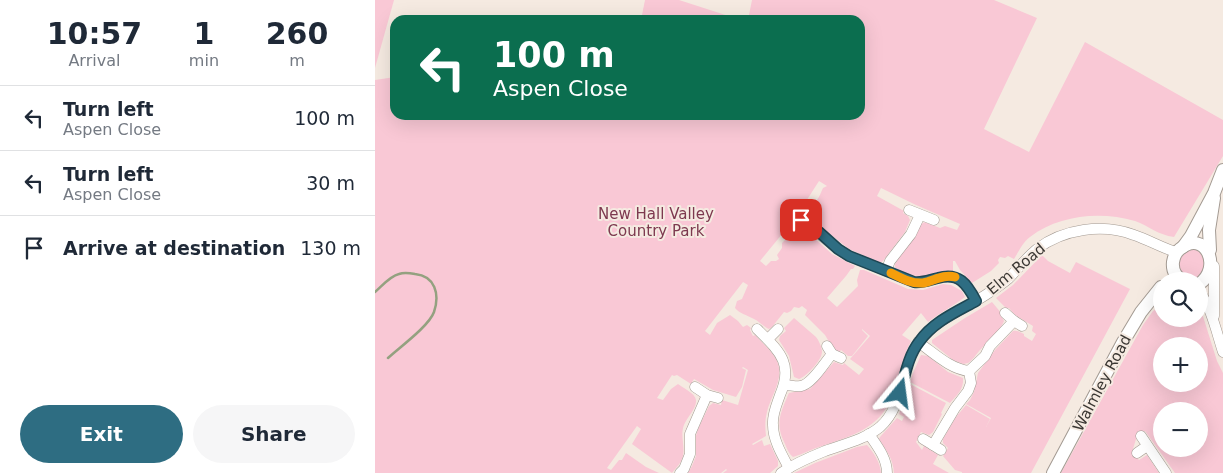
<!DOCTYPE html>
<meta charset="utf-8">
<style>
:root{--surface:#fff;--page:#f6f6f7;--text:#1f2937;--muted:#747a83;--line:#e0e1e3;--accent:#2e6d82}
body{margin:0;font-family:"DejaVu Sans",sans-serif;background:var(--page);color:var(--text);height:100vh;display:flex;flex-direction:column;font-size:19px;white-space:nowrap}
*{box-sizing:border-box;margin:0}
p{font-size:16px;color:var(--muted)}
.icon{flex:none;width:28px;height:28px;fill:none;stroke:currentColor;stroke-width:2;stroke-linecap:round;stroke-linejoin:round}
.map{position:relative;flex:1;overflow:hidden}
.panel{display:flex;flex-direction:column;background:var(--surface);width:375px}
.panel>*{flex:none}
.hud{position:absolute;left:15px;top:15px;width:475px;height:105px;border-radius:15px;box-shadow:0 5px 20px #0002;background:#0b6e4f;color:#fff;overflow:hidden}
.buttons{position:absolute;left:778px;top:272px;display:grid;gap:10px}
.buttons a{display:grid;place-items:center;width:55px;height:55px;border-radius:50%;background:var(--surface);box-shadow:0 5px 20px #0002;font-size:25px}
.pin{position:absolute;display:grid;place-items:center;width:42px;height:42px;color:#fff;margin:-21px;border-radius:10px;box-shadow:0 2px 8px #0006}
.me{position:absolute;width:55px;margin:-28px;rotate:16deg;stroke-linejoin:round;filter:drop-shadow(0 0 4px #0008)}
.turn{display:flex;align-items:center;gap:18px;height:105px;padding:0 20px;font-size:22px}
.turn .icon{width:65px;height:65px;stroke-width:2.5}
.turn b{display:block;font-size:35px;line-height:42px}
.eta{display:flex;justify-content:space-evenly;align-items:center;height:85px;text-align:center}
.eta b{font-size:30px;font-weight:700;line-height:35px}
.button{display:flex;gap:10px;margin-top:auto;padding:10px 20px}
.button a{flex:1;height:58px;border-radius:30px;background:var(--accent);color:#fff;font-size:20px;font-weight:700;line-height:58px;text-align:center}
.button a+a{background:var(--page);color:var(--text)}
ul{padding:0;list-style:none}
li{display:flex;align-items:center;gap:15px;height:65px;padding:0 20px;border-top:1px solid var(--line)}
li div{flex:1}
li b{display:block;font-size:19px}
li em{font-style:normal}
main{display:flex;flex:1;min-height:0}
.map>svg:first-child{display:block}
.green{fill:#f9c8d5;fill-rule:evenodd}
.lines{fill:none;stroke-linecap:round;stroke-linejoin:round}
.stream{stroke:#94a180;stroke-width:2.5}
.minor-casing{stroke:#a39a92;stroke-width:11}
.major-casing{stroke:#a39a92;stroke-width:14}
.minor{stroke:#fff;stroke-width:10}
.major{stroke:#fff;stroke-width:12}
.route-casing{stroke:#1e4754;stroke-width:12}
.route{stroke:#2e6d82;stroke-width:9}
.slow{stroke:#f59e0b;stroke-width:9}
.labels{text-anchor:middle;dominant-baseline:central;stroke-width:4;stroke-linejoin:round;paint-order:stroke}
.park-label{font-size:15px;fill:#7d394f;stroke:#f5eae1}
.street-label{font-size:15px;fill:#3a3733;stroke:#f5eae1}
</style>
<main>
<section class="panel">
<div class="eta">
<div><b>10:57</b><p>Arrival</p></div>
<div><b>1</b><p>min</p></div>
<div><b>260</b><p>m</p></div>
</div>
<ul>
<li><svg class="icon" aria-label="left" viewBox="0 0 24 24"><path d="M17 20v-9H6M10 6l-5 5 5 5"/></svg><div><b>Turn left</b><p>Aspen Close</p></div><em>100 m</em></li>
<li><svg class="icon" aria-label="left" viewBox="0 0 24 24"><path d="M17 20v-9H6M10 6l-5 5 5 5"/></svg><div><b>Turn left</b><p>Aspen Close</p></div><em>30 m</em></li>
<li><svg class="icon" aria-label="arrive" viewBox="0 0 24 24"><path d="M6 21V4h12l-3 4 3 4H6"/></svg><div><b>Arrive at destination</b></div><em>130 m</em></li>
</ul>
<div class="button"><a>Exit</a><a>Share</a></div>
</section>
<div class="map">
<svg width="848" height="473" viewBox="0 0 848 473">
<rect width="100%" height="100%" fill="#f5eae1"/>
<g class="green">
<polygon points="0,0 19,0 0,68"/>
<polygon points="270,0 304,0 366,20 266,20"/>
<path d="M 377,0 L 619,0 L 662,18 L 609,129 L 654,152 L 710,42 L 848,120 L 848,156 L 799,237 C 783,235 774,226 760,221 C 725,211 684,215 655,237 C 648,242 644,251 639,259 L 633,256 L 630,258 L 625,257 L 623,260 L 624,263 L 616,271 L 597,283 L 585,270 L 580,261 L 578,261 L 578,271 C 566,270 561,273 551,276 C 540,278 529,272 520,268 L 520,264 L 546,224 L 550,222 L 565,228 L 570,226 L 582,230 L 585,224 L 541,205 L 506,188 L 502,196 L 529,211 L 528,213 L 533,216 L 535,220 L 530,232 L 508,261 L 505,263 L 474,249 L 437,220 C 432,210 437,207 442,200 C 445,196 446,192 448,188 L 452,186 L 444,181 L 421,217 L 385,261 L 391,266 L 396,261 L 401,261 L 404,259 L 402,255 L 407,248 L 407,243 L 412,238 L 416,238 L 424,229 L 428,228 L 457,254 L 480,266 L 478,269 L 476,269 L 471,276 L 452,298 L 462,307 L 483,286 L 482,280 L 485,270 L 489,270 L 533,289 L 548,290 L 568,284 L 576,285 L 587,291 L 590,297 C 578,306 565,313 553,322 L 546,313 L 527,335 L 536,341 C 526,361 523,383 514,403 C 501,430 473,437 447,446 C 437,449 428,454 418,457 C 414,454 412,449 410,444 C 400,424 405,414 413,395 L 414,393 L 435,389 L 459,362 L 468,365 L 469,363 L 484,375 L 489,369 L 475,359 L 495,336 L 487,329 L 487,330 L 493,336 L 477,356 L 473,356 L 466,350 L 464,353 L 456,345 L 450,335 L 430,315 L 432,310 L 427,306 L 424,308 L 419,307 L 416,311 L 412,313 L 409,312 L 397,327 L 394,329 C 389,327 385,322 379,319 C 372,315 365,314 360,308 L 362,301 L 367,299 L 373,285 L 368,282 L 330,331 L 335,335 L 342,323 L 355,315 L 363,321 L 368,327 L 372,325 L 376,328 L 375,330 L 378,336 L 380,335 C 387,343 396,350 401,359 C 411,377 396,395 392,412 C 390,420 390,427 391,436 L 377,444 L 378,445 L 387,440 L 389,446 L 395,444 L 403,461 L 403,466 L 395,473 L 348,473 L 352,470 L 351,469 L 346,473 L 313,473 L 317,466 L 321,456 L 321,436 L 323,429 L 334,406 L 338,403 L 346,405 L 347,400 L 363,405 L 373,370 L 368,367 L 367,368 L 371,370 L 367,387 L 361,397 L 338,390 L 319,379 L 316,384 L 302,375 L 299,376 L 297,375 L 282,398 L 288,400 L 296,389 L 303,384 C 308,388 320,393 321,400 C 322,408 312,417 309,425 C 305,435 310,446 308,456 C 307,462 301,468 297,473 L 257,444 L 266,429 L 262,426 L 232,468 L 236,470 L 244,460 L 247,460 L 251,453 L 271,467 L 284,473 L 0,473 L 0,80 L 20,77 L 20,115 L 485,115 L 485,20 L 373,20 Z"/>
<path d="M 819,249 L 826,251 L 833,266 L 823,278 C 800,281 797,253 819,249 Z"/>
<path d="M 667,255 L 673,261 L 695,273 L 701,262 L 755,289 L 656,473 L 587,473 L 587,472 L 580,470 L 568,456 L 573,448 L 568,443 L 568,439 L 581,417 L 591,405 L 615,419 L 611,427 L 616,418 L 591,404 L 595,400 L 599,392 L 603,373 L 620,350 L 638,331 C 642,330 645,332 649,334 L 649,336 L 657,341 L 661,334 L 657,331 L 658,326 L 640,315 L 634,308 L 631,308 L 621,298 L 638,285 Z"/>
<path d="M 617,302 L 627,314 L 626,315 L 629,321 C 622,336 616,338 606,349 C 601,354 599,359 593,363 L 588,364 L 578,360 L 557,343 L 557,340 L 590,318 Z"/>
<path d="M 786,305 L 786,319 L 824,319 L 824,307 L 826,310 L 842,361 L 848,373 L 848,473 L 800,473 L 770,431 L 762,436 L 757,452 L 764,460 L 772,455 L 784,473 L 686,473 L 768,325 L 778,311 ZM 786,346 L 824,346 L 824,384 L 786,384 ZM 786,411 L 824,411 L 824,449 L 786,449 Z"/>
<path d="M 419,318 L 441,337 C 444,341 447,347 447,352 C 447,360 431,377 424,379 L 419,377 L 414,356 L 404,340 L 405,336 L 411,331 L 409,328 Z"/>
<path d="M 546,355 L 553,356 L 573,372 L 588,378 C 589,389 582,395 575,403 L 535,382 L 538,373 Z"/>
<path d="M 535,384 L 571,403 L 566,413 L 567,414 L 558,432 L 554,435 L 546,432 L 541,442 L 547,450 L 549,446 L 563,455 L 558,464 L 574,473 L 519,473 C 518,458 512,452 504,439 L 505,437 L 522,418 L 527,421 L 529,417 L 524,414 L 530,399 Z"/>
<path d="M 492,445 C 499,453 505,462 506,473 L 419,473 L 440,463 L 482,447 Z"/>
</g>
<g class="lines">
<path class="stream" d="M 0,292 C 7,286 15,276 24,274 C 29,272 35,273 40,274 C 60,276 65,294 59,312 C 54,326 25,347 13,358"/>
<defs>
<g id="minor">
<polyline points="534,210 559,220"/>
<path d="M 426,220 L 443,233 L 463,249 L 474,256 L 539,282 C 548,283 554,280 563,278 C 584,272 592,284 601,301"/>
<polyline points="417,230 426,220 433,209"/>
<polyline points="511,271 515,261 536,234 545,215"/>
<path d="M 824,291 C 836,306 842,334 848,352"/>
<polyline points="630,313 639,321 647,326"/>
<polyline points="839,316 839,266"/>
<path d="M 382,329 C 404,351 419,363 405,395 C 402,404 397,414 398,425 C 398,440 407,455 414,468"/>
<polyline points="393,339 403,329"/>
<path d="M 543,342 C 559,353 575,369 594,371 L 610,356 L 615,346 L 639,321"/>
<polyline points="452,346 457,354 466,358"/>
<path d="M 410,385 C 415,385 421,387 426,386 C 437,384 450,362 457,354"/>
<polyline points="320,387 332,395 343,398"/>
<path d="M 494,434 C 502,446 512,458 512,473"/>
<polyline points="766,436 791,473"/>
<polyline points="548,439 558,445"/>
<polyline points="566,450 558,445 580,408 593,391 596,383 594,371"/>
<polyline points="762,453 772,446"/>
<polyline points="305,473 309,469 315,454 315,434 332,395"/>
<path d="M 406,473 C 419,464 435,457 450,451 C 469,444 489,440 505,427 C 530,405 525,367 544,342 C 561,318 591,309 615,292 C 621,288 627,284 633,279 C 643,269 651,258 662,249 C 688,229 728,223 759,235 C 774,240 787,248 801,252"/>
</g>
<g id="major">
<polyline points="808,247 816,236 839,193 848,170"/>
<polyline points="835,250 834,230 839,198"/>
<path d="M 808,281 C 801,277 797,271 798,262 C 799,256 801,252 805,249 C 830,228 848,268 824,284"/>
<polyline points="678,473 748,342 766,312 786,287"/>
</g>
</defs>
<use href="#minor" class="minor-casing"/>
<use href="#major" class="major-casing"/>
<use href="#minor" class="minor"/>
<use href="#major" class="major"/>
</g>
<g class="lines">
<defs>
<path id="route" d="M 426,220 L 444,232 L 463,249 L 474,256 L 539,282 C 548,283 554,280 563,278 C 584,272 592,284 601,301 C 581,312 558,322 544,342 C 533,356 530,376 525,393"/>
</defs>
<use href="#route" class="route-casing"/>
<use href="#route" class="route"/>
<path class="slow" d="M 516,273 C 526,278 537,284 548,283 C 559,281 568,274 580,277"/>
</g>
<g class="labels">
<g class="park-label">
<text x="281" y="214">New Hall Valley<tspan x="281" dy="17">Country Park</tspan></text>
</g>
<g class="street-label">
<text transform="translate(641 269) rotate(-40)">Elm Road</text>
<text transform="translate(727 383) rotate(-62)">Walmley Road</text>
</g>
</g>
</svg>
<div class="buttons">
<a><svg class="icon" aria-label="search" viewBox="0 0 24 24"><circle cx="10" cy="10" r="6"/><path d="M15 15l6 6"/></svg></a>
<a>+</a>
<a>−</a>
</div>
<div class="pin" style="left:426px;top:220px;background:#d93025"><svg class="icon" aria-label="arrive" viewBox="0 0 24 24"><path d="M6 21V4h12l-3 4 3 4H6"/></svg></div>
<svg class="me" style="left:525px;top:393px" viewBox="-20 -20 40 40"><path d="M0-17L14 15 0 8-14 15z" fill="#2e6d82" stroke="#fff" stroke-width="4"/></svg>
<div class="hud">
<div class="turn"><svg class="icon" aria-label="left" viewBox="0 0 24 24"><path d="M17 20v-9H6M10 6l-5 5 5 5"/></svg><div><b>100 m</b>Aspen Close</div></div>
</div>
</div>
</main>
